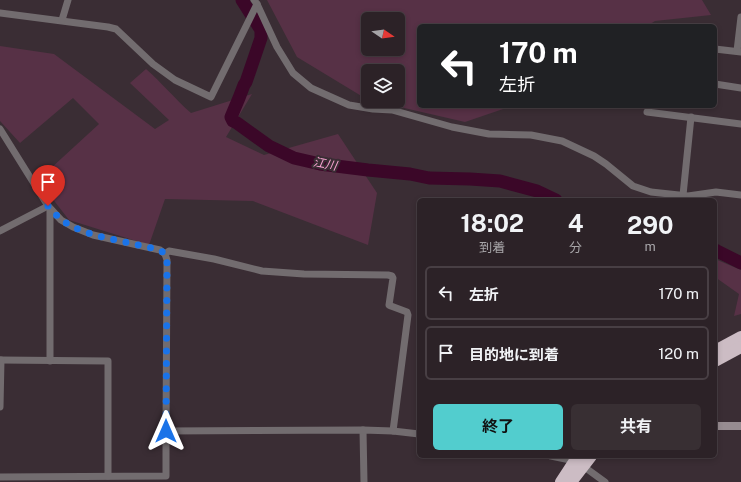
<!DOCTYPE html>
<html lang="ja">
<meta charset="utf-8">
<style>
:root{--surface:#2c2227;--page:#382f33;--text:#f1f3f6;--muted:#a6a4a7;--line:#483f44;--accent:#52cdce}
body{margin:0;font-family:"Public Sans","Noto Sans JP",sans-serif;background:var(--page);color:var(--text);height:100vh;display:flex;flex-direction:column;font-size:15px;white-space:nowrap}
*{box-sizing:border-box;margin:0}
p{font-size:13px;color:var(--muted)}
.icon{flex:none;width:22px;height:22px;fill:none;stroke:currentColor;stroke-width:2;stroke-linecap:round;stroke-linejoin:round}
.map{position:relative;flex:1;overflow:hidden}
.sheet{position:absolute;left:417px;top:198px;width:300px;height:260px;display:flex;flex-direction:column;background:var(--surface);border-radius:6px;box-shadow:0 2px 6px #0003,0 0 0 1px var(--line)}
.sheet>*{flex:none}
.banner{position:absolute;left:417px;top:24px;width:300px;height:84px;border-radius:6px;box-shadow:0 2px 6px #0003,0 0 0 1px var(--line);background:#202124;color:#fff;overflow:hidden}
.needle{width:26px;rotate:103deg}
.buttons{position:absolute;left:361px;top:12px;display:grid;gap:8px}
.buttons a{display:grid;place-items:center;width:44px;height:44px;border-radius:6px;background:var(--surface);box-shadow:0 2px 6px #0003,0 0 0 1px var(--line);font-size:20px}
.pin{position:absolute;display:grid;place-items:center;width:34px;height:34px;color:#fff;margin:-41px -17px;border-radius:50% 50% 50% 0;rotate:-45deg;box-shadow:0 0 4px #0007}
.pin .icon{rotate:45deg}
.me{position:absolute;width:44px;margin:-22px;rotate:0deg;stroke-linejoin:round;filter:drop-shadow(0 0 3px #0008)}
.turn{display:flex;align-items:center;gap:14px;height:84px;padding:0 16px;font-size:18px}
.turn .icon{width:52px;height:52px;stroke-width:2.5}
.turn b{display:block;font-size:28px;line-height:34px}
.eta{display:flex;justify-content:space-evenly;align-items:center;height:68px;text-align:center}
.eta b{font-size:24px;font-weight:700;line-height:28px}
.button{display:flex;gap:8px;margin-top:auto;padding:8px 16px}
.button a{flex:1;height:46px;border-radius:6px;background:var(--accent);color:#111;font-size:16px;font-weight:700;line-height:46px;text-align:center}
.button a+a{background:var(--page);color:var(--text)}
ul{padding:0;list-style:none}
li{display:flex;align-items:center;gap:12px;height:54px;margin:0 8px 6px;padding:0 8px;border:2px solid var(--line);border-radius:6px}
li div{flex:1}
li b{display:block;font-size:15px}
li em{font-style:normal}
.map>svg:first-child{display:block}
.green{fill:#573146;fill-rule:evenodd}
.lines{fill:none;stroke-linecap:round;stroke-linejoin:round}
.river{stroke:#3b0728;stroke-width:13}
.street{stroke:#726c6f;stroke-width:7}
.secondary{stroke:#978c91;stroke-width:8}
.highway{stroke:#ccbcc4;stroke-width:12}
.route{stroke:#1a73e8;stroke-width:7;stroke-dasharray:0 12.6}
.labels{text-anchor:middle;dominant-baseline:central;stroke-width:4;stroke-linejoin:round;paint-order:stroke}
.water-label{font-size:12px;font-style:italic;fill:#faa4d3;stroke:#3a2d34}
</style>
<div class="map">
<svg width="741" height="482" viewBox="0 0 741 482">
<rect width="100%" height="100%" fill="#3a2d34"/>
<g class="green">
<path d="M 267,0 L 702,0 L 711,15 L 655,21 L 647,26 L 419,26 L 419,106 L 516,106 L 509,107 L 465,122 L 374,101 L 398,101 L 398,71 L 368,71 L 368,100 L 297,57 ZM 368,19 L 398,19 L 398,49 L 368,49 Z"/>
<path d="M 0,46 L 54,54 L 155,129 L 169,120 L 130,83 L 146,69 C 162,83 175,99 191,113 L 252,94 L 226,137 L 264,155 L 338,134 L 377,193 L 368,245 L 253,201 L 165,199 L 149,245 L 69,220 L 38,180 L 99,124 L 73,98 L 20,143 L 0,121 Z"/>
<polygon points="715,259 741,270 741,314 734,316 739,294 715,277"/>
</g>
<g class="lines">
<g class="river">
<polyline points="242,0 261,30 261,38 246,82 244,85 239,98 231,117 233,121 237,123 269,146 294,158 320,164 368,170 410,174 429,178 470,179 500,181 537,191 556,200"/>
<polyline points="715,250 741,263"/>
</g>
<g class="street">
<polyline points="254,0 257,4 277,47 293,73 311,88 349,105 373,109 392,110 452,127 489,134 531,135 562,141 594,156 606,164 633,186 651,192 688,196 716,192 741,195"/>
<polyline points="0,13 108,27 116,29 153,64 175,80 211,97 257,4"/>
<polyline points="62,20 68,0"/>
<polyline points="715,49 741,52"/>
<polyline points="737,51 741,17"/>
<polyline points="715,84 741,88"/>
<polyline points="647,112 741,124"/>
<polyline points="0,129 48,206 61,220 73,227 93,235 160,250 165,254 167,260 166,431"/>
<polyline points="683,195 691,117"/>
<polyline points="0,231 48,206"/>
<polyline points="165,254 169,251 214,259 262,271 304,274 388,275 392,276 393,278 389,305 391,306 407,312 408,315 393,431"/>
<polyline points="0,360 108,361 108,476"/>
<polyline points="50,361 50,209"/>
<polyline points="0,407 1,360"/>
<polyline points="363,430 364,482"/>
<polyline points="551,456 575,461 583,466 605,482"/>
<polyline points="0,477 166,476 166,431 363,430 393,431 419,434"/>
</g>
<polyline class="secondary" points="715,426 741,426"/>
<g class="highway">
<polyline points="715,351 741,337"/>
<polyline points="715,361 741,347"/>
<polyline points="561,482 578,456"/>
<polyline points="571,482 591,456"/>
</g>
</g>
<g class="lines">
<polyline class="route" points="48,206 61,220 73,227 83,231 94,235 160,250 165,254 167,260 166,431"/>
</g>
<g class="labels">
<g class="water-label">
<text transform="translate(325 164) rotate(10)">江川</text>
</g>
</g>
</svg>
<div class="buttons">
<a><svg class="needle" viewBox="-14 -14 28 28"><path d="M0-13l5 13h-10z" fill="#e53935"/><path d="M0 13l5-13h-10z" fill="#a6a4a7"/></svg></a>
<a><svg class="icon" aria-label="layers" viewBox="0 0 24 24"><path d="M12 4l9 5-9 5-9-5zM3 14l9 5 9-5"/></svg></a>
</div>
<div class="pin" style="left:48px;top:206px;background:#d93025"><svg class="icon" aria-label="arrive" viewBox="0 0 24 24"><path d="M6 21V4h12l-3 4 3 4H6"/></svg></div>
<svg class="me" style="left:166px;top:431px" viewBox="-20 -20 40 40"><path d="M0-17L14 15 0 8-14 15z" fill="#1a73e8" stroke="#fff" stroke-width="4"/></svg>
<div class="banner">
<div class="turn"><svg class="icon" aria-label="left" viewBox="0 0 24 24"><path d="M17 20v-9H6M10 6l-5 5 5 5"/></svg><div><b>170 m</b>左折</div></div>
</div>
<section class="sheet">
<div class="eta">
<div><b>18:02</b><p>到着</p></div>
<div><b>4</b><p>分</p></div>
<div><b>290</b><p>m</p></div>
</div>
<ul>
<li><svg class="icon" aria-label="left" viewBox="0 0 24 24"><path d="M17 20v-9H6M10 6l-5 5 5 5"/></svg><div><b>左折</b></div><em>170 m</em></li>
<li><svg class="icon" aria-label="arrive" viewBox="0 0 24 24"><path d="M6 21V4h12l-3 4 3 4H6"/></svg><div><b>目的地に到着</b></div><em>120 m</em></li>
</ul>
<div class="button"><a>終了</a><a>共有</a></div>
</section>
</div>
